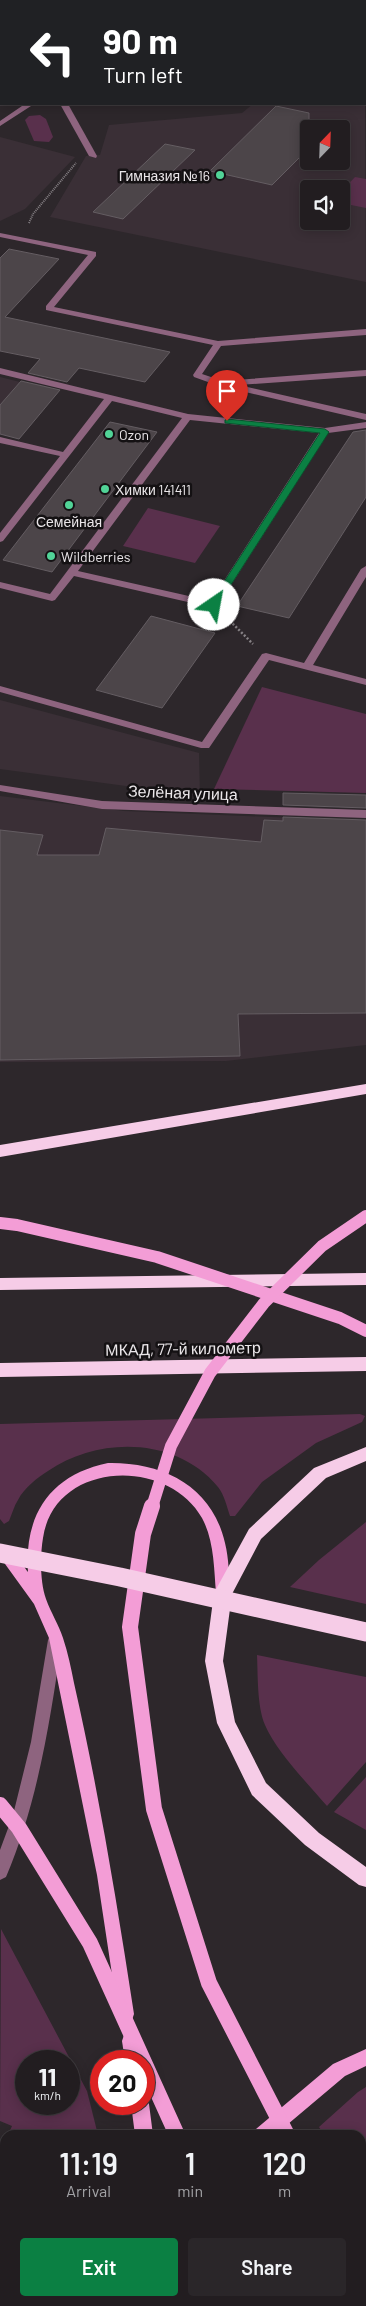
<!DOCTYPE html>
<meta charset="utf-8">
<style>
:root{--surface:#221d20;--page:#2a2629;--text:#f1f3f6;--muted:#a2a2a5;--line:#3f3b3e;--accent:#0b8043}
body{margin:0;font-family:Barlow,sans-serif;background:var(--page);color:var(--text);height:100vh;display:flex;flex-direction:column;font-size:19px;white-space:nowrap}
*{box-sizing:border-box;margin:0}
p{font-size:16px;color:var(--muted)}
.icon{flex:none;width:28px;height:28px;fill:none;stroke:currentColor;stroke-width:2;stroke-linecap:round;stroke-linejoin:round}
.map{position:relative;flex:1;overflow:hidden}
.details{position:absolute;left:0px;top:2130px;width:366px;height:176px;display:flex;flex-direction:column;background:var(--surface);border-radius:15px 15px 0 0;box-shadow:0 2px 12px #0003,0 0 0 1px var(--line)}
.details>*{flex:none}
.top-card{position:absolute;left:0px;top:0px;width:366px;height:105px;box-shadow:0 2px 12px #0003,0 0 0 1px var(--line);background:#202124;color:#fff;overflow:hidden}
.needle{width:32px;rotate:23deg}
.fabs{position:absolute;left:300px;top:120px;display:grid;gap:10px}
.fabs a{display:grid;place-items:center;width:50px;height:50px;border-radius:5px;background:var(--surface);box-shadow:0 2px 12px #0003,0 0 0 1px var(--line);font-size:25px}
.speed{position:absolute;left:15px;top:2050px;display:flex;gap:10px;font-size:25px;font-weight:700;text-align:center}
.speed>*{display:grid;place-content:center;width:65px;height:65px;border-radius:50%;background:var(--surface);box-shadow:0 2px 12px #0003,0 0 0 1px var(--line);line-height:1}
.speed small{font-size:12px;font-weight:400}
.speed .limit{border:8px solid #d22;background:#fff;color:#111}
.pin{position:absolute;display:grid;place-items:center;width:42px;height:42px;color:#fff;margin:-51px -21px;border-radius:50% 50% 50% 0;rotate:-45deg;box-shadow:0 0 5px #0007}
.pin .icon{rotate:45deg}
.me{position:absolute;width:55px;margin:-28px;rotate:33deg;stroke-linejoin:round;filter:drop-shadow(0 0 4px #0008)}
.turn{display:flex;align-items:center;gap:18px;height:105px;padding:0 20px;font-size:22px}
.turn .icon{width:65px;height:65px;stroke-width:2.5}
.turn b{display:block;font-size:35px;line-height:42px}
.eta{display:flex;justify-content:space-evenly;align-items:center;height:85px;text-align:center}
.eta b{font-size:30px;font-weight:600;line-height:35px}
.cta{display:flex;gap:10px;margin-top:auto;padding:10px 20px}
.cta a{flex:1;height:58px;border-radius:5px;background:var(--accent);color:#fff;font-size:20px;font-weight:600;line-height:58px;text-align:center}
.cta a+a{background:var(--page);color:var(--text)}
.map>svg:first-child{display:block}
.built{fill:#3a2f36;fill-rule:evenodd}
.green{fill:#59304c;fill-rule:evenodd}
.building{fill:#4c4549;stroke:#645d62}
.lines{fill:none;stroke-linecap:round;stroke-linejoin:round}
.path-far1{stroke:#878286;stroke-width:2;stroke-dasharray:1 1;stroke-linecap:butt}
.path{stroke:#878286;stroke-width:2.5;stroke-dasharray:2 2;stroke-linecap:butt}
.minor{fill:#8e647f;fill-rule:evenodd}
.major{fill:#f39dd6;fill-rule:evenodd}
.highway{fill:#f6cce7;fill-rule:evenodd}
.major-bridge-far1{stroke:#f39dd6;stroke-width:12}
.major-bridge{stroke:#f39dd6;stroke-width:16}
.highway-bridge{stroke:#f6cce7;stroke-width:19}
.route{fill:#0b8043;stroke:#07532c}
.poi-dot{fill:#51d397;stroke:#141113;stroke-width:2}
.labels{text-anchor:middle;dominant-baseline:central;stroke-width:5;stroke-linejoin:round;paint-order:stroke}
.far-poi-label{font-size:14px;fill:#eae6e9;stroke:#141113;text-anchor:start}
.street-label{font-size:16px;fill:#eae6e9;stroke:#141113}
</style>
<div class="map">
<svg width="366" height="2306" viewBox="0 0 366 2306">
<rect width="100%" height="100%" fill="#2d272b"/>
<g class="built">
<path d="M 365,89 L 366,282 L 50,217 L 86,156 L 100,155 L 109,125 L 242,113 L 253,104 L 365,104 ZM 309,129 L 341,129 L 341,161 L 309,161 ZM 309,189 L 341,189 L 341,221 L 309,221 Z"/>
<polygon points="0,137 75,157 25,209 0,221"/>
<polygon points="0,377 20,382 0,405"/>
<polygon points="0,700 199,753 200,796 0,769"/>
<polygon points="0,796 124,811 366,821 366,1045 226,1061 0,1062"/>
</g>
<g class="green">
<polygon points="40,115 46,119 53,137 49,142 34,141 25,120 29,116"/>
<polygon points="355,177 366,179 366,208 341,203 341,192"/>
<polygon points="148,508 220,526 195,563 123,546"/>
<polygon points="262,687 366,714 366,793 214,789"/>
<path d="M 360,1414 L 365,1416 L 362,1422 L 316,1443 L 262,1482 L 235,1516 L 230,1516 C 227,1507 224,1494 218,1487 C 177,1437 99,1436 48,1471 C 37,1478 24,1488 18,1500 C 14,1506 12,1514 9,1521 L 4,1524 L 0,1519 L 0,1424 Z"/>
<polygon points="366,1522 366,1604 290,1587 319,1560"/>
<path d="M 257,1655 L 366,1677 L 366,1762 L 327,1806 C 308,1784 276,1751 265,1725 C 257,1706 258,1676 257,1655 Z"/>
<polygon points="366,1777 366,1830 334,1812"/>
<path d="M 1,1929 L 87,2091 L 98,2135 L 8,2135 L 12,2126 L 0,2121 ZM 26,2061 L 69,2061 L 69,2104 L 26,2104 Z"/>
<polygon points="366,2087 366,2200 361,2192 361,2135 324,2135 319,2127 358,2092"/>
<polygon points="5,2142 5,2209 0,2205 0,2154"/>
<polygon points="50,2301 116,2301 116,2306 52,2306"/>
</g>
<g class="building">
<polygon points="276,106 309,113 309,159 300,157 272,185 210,171"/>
<polygon points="165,144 195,150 123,219 93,212"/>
<polygon points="9,249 59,259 5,317 170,352 145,382 79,368 67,382 28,373 40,359 0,351 0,258"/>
<polygon points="21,381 60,390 19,439 0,434 0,405"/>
<polygon points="110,422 157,432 52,572 3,560"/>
<polygon points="366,430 366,497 289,618 237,606 353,432"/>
<polygon points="151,616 215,633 162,708 96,690"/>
<polygon points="283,793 366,795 366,808 283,805"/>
<polygon points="283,817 366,820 366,1013 238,1014 240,1056 0,1060 0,830 43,835 37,855 99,855 106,828 261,842 264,820 283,821"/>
</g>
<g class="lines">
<g class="path-far1">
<polyline points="0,1 4,0"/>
<polyline points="29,223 33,214 76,163"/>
</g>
<polyline class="path" points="227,618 253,644"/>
<g class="minor">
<rect x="106" y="0" width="6" height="1"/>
<rect x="270" y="0" width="6" height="1"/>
<rect x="0" y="96" width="1" height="4"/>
<polygon points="20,104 57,104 53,106 31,106 0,126 0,121 22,106"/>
<polygon points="60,104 68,104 97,156 96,158 89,156"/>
<polygon points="0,233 96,252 96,256 54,307 218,341 366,329 366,335 221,346 202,374 232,384 236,380 366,370 366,376 239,385 366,414 366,420 219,386 194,377 193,375 213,345 46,310 46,306 88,255 0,237"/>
<path d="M 0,368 L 188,414 L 325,428 L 366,422 L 366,428 L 328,433 L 217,607 L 214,608 L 74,576 L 55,600 L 52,601 L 0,588 L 0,582 L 50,594 L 182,418 L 112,401 L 3,541 L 0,542 L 0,533 L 60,456 L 0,443 L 0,437 L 63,452 L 104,399 L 0,374 ZM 190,420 L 319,433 L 211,601 L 78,571 Z"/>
<polygon points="366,566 366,577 313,665 366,679 366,685 269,660 209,748 201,748 0,692 0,686 202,742 262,654 266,653 304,663 361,569"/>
<polygon points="0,785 102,801 366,810 366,818 102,809 0,791"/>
<path d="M 55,1633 L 60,1635 L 62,1640 C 50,1721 38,1802 6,1877 L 0,1880 L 0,1850 L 13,1815 L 31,1742 L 48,1640 L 50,1635 Z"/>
<polygon points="0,2250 5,2252 5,2275 0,2273"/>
<polygon points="15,2301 33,2301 35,2306 17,2306"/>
</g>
<g class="major">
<path d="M 108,1463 C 163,1462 212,1486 225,1543 C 229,1559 229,1576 230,1593 L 228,1598 L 223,1599 L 218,1598 L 216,1593 C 214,1568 214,1540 202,1518 C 167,1456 54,1461 43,1538 C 40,1556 40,1582 46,1599 C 51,1613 59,1625 63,1638 C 68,1653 71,1668 74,1683 C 99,1793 117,1903 134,2014 L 132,2020 L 126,2022 L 120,2020 L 118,2014 L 97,1875 L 49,1638 L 34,1604 L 0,1557 L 0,1548 C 13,1543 21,1563 28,1572 C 24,1515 50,1475 108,1463 Z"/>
<polygon points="130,2033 136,2035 141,2061 125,2061 122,2041 124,2035"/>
<polygon points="366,2049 366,2066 345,2076 275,2135 253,2135 256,2129 333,2064"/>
<polygon points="144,2097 149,2104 153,2135 135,2135 131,2104 144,2104"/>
<polygon points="361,2267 366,2269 366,2294 361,2292"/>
<polygon points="160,2301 178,2301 179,2306 161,2306"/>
<polygon points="208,2301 226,2301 225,2306 207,2306"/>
<polygon points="233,2301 251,2301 253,2306 235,2306"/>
</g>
<g class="highway">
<polygon points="366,1084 366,1094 0,1157 0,1145"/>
<polygon points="366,1273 366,1285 0,1290 0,1278"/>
<polygon points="366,1357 366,1371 0,1377 0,1363"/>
<polygon points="366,1447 366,1461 326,1478 261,1539 232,1594 223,1661 235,1722 266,1783 319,1833 366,1867 366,1887 359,1885 305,1845 252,1795 217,1723 205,1661 214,1593 249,1529 314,1468"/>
</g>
<g class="major-bridge-far1">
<polyline points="0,1223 17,1225 157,1257 340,1318 366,1331"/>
<polyline points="152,1507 171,1446 210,1373 264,1303 322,1246 366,1216"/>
</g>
<g class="major-bridge">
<polyline points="152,1506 143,1534 130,1627 154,1809 209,1983 287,2135"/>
<polyline points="0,1805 19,1828 90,1943 177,2135"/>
</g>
<polyline class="highway-bridge" points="0,1553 120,1577 366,1632"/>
</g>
<polygon class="route" points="227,419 325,429 329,432 218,605 214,608 209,605 320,433 225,423 225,420"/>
<g class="poi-dot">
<circle cx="220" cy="175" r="5"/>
<circle cx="109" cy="434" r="5"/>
<circle cx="105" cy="489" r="5"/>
<circle cx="69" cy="505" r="5"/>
<circle cx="51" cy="556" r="5"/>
</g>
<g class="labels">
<g class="far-poi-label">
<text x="210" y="175" text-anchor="end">Гимназия №16</text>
<text x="119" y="434">Ozon</text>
<text x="115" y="489">Химки 141411</text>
<text x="69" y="521" text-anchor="middle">Семейная</text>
<text x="61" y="556">Wildberries</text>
</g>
<g class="street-label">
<text transform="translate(183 792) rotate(2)">Зелёная улица</text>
<text transform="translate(183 1348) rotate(-1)">МКАД, 77-й километр</text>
</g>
</g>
</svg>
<div class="fabs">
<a><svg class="needle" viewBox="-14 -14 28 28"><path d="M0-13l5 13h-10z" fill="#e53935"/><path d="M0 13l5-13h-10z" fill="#a2a2a5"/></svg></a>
<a><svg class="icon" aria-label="sound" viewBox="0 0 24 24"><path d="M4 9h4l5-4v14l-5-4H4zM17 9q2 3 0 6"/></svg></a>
</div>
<div class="speed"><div>11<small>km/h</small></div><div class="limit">20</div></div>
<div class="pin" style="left:227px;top:421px;background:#d93025"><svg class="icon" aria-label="arrive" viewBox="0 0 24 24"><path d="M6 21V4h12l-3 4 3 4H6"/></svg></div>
<svg class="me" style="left:214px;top:605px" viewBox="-20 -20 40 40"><circle r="19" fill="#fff"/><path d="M0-13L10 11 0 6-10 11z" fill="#0b8043"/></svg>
<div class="top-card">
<div class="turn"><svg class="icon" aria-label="left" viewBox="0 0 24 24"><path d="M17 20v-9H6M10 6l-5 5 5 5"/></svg><div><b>90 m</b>Turn left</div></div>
</div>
<section class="details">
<div class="eta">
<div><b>11:19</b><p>Arrival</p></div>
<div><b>1</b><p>min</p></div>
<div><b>120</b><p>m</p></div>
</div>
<div class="cta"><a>Exit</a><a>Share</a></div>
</section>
</div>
